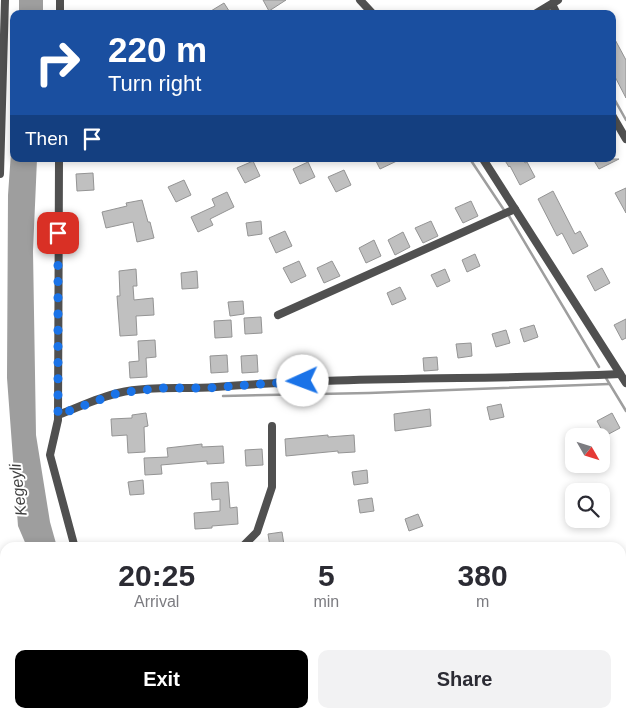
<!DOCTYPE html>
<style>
:root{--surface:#fff;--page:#f2f2f3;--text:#2b2b33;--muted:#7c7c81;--accent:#000}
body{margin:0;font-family:Arial,sans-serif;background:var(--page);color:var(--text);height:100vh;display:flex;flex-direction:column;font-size:19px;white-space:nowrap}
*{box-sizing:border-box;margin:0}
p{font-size:16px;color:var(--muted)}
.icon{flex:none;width:28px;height:28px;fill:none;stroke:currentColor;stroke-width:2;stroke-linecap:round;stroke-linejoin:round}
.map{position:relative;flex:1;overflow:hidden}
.details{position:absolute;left:0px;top:542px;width:626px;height:176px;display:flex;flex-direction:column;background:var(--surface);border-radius:15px 15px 0 0;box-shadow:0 2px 8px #0003}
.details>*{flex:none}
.banner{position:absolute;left:10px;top:10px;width:606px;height:152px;border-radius:10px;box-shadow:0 2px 8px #0003;background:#1a4fa0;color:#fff;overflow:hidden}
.needle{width:32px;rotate:129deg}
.buttons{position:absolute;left:565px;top:428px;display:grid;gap:10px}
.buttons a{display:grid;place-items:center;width:45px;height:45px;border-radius:10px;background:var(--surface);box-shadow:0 2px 8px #0003;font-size:25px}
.pin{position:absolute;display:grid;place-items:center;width:42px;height:42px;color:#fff;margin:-21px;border-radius:10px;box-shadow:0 2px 8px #0006}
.me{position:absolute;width:55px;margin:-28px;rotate:268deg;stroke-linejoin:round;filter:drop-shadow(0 0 4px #0008)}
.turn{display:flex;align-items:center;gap:18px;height:105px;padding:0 15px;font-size:22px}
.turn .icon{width:65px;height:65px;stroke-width:2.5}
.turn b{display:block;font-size:35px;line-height:42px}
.then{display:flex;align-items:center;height:48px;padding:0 15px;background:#0003;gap:10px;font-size:19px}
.eta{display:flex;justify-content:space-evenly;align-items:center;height:85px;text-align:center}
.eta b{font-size:30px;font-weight:800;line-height:35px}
.button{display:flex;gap:10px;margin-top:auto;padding:10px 15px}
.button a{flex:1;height:58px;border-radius:10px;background:var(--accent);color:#fff;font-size:20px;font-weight:800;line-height:58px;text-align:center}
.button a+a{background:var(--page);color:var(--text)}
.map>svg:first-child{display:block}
.water{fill:#9e9e9e}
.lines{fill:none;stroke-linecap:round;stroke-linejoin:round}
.stream{stroke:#9e9e9e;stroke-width:2.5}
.building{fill:#c0c0c0;stroke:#949494}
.street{stroke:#505050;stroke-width:8}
.route{stroke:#1a73e8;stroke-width:9;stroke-dasharray:0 16.2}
.labels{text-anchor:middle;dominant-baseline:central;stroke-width:4;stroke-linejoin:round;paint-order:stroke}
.water-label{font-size:16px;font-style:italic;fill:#3f3f3f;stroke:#fff}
</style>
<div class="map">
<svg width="626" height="718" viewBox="0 0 626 718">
<rect width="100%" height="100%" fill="#fff"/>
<g class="water">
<rect x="19" y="0" width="24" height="14"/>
<polygon points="14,110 14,159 37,159 33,251 36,435 50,522 57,547 27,547 18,526 7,378 8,195"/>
</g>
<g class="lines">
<g class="stream">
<polyline points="612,95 626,120"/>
<polyline points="470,159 504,210"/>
<polyline points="509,216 599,367"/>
<polyline points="606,378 626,411"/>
<polyline points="223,396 369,393 609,384"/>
<polyline points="621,633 626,630"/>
<polyline points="515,718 519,714"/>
</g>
</g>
<g class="building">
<polygon points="263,0 286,0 269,11"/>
<polygon points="224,3 231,14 206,14"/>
<polygon points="612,34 626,60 626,98 612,71"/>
<polygon points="375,159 401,159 380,169"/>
<polygon points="504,159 523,159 525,163 527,162 535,177 520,185 510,166 509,167"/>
<polygon points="593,159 619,159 599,169"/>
<polygon points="253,161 260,176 245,183 237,168"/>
<polygon points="308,162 315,177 300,184 293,169"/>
<polygon points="344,170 351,185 336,192 328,177"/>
<polygon points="93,173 94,190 77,191 76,174"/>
<polygon points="184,180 191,195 176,202 168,187"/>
<polygon points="626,188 626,213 615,193"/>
<polygon points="553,191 575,234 580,231 588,246 573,254 562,233 557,236 538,199"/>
<polygon points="227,192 234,207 210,219 213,225 198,232 191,217 215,206 212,199"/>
<polygon points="142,200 148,222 150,222 154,238 137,242 133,222 106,228 102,212 127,206 126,203"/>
<polygon points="471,201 478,216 463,223 455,208"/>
<polygon points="261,221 262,234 248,236 246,223"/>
<polygon points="431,221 438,236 423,243 415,228"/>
<polygon points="285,231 292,246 276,253 269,238"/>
<polygon points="403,232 410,247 395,255 388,240"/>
<polygon points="374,240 381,256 366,263 359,248"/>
<polygon points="475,254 480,266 467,272 462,260"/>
<polygon points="299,261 306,276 291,283 283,268"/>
<polygon points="332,261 340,276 324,283 317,268"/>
<polygon points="602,268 610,283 595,291 587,276"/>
<polygon points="136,269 137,286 133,286 134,300 153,298 154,315 136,316 137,335 120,336 117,296 120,296 119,271"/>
<polygon points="445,269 450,281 437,287 431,275"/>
<polygon points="197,271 198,288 182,289 181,273"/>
<polygon points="400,287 406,299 392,305 387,293"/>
<polygon points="243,301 244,314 230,316 228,302"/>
<polygon points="261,317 262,333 245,334 244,318"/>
<polygon points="626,319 626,338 622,340 614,325"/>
<polygon points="231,320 232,337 215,338 214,321"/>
<polygon points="534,325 538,337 524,342 520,329"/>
<polygon points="506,330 510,343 496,347 492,334"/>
<polygon points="155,340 156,357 146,358 147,377 130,378 129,362 139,361 138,341"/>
<polygon points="471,343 472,356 458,358 456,344"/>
<polygon points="227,355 228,372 211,373 210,356"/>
<polygon points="257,355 258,372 242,373 241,356"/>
<polygon points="437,357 438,370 424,371 423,358"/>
<polygon points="501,404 504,417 490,420 487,407"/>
<polygon points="430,409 431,426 395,431 394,414"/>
<polygon points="146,413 148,426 144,427 145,452 128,453 127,435 112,436 111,419 132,418 132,415"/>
<polygon points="612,413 620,428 605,436 597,421"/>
<polygon points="328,435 328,437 354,435 355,452 338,453 338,451 286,456 285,439"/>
<polygon points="202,444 202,447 223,446 224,463 207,464 207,461 161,465 162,474 145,475 144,458 168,457 167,448"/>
<polygon points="262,449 263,465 246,466 245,450"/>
<polygon points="367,470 368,483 354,485 352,472"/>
<polygon points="143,480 144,494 130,495 128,482"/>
<polygon points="228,482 230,508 237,507 238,524 212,526 212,528 195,529 194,513 220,511 220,499 212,500 211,483"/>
<polygon points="372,498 374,511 360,513 358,500"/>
<polygon points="418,514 423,526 409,531 405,519"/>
<polygon points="282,532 284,545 270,547 268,534"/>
</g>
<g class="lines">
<g class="street">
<polyline points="360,0 373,14"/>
<polyline points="552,4 557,14"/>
<polyline points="60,14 60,0"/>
<polyline points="535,14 558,0"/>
<polyline points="612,115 626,139"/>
<polyline points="59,159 58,420 50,455 75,548"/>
<polyline points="483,159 626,383"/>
<polyline points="0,174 5,0"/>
<polyline points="278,315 515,209"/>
<path d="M 58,415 C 77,408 97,398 118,393 C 150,385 183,390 216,387 C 350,376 486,380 620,374"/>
<polyline points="241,548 257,532 272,487 272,426"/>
<polyline points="113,714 115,718"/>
</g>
</g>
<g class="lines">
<polyline class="route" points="58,233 58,415 118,393 162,388 207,388 303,381"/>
</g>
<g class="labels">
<g class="water-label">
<text transform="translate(18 490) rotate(-97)">Kegeyli</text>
</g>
</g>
</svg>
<div class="buttons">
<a><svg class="needle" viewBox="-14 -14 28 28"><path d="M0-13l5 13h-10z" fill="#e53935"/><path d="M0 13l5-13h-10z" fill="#7c7c81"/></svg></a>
<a><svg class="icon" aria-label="search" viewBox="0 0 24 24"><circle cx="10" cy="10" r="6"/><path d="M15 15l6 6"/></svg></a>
</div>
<div class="pin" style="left:58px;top:233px;background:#d93025"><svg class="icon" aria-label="arrive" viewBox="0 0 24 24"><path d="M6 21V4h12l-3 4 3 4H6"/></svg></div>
<svg class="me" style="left:303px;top:381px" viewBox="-20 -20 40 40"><circle r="19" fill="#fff"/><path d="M0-13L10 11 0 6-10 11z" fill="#1a73e8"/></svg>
<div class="banner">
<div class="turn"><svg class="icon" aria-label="right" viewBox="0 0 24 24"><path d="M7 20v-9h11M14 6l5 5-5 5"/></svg><div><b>220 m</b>Turn right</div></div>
<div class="then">Then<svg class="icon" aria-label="arrive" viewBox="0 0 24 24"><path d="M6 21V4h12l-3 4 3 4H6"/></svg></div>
</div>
<section class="details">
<div class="eta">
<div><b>20:25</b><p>Arrival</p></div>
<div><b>5</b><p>min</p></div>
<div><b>380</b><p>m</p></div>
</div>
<div class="button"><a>Exit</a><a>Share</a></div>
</section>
</div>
